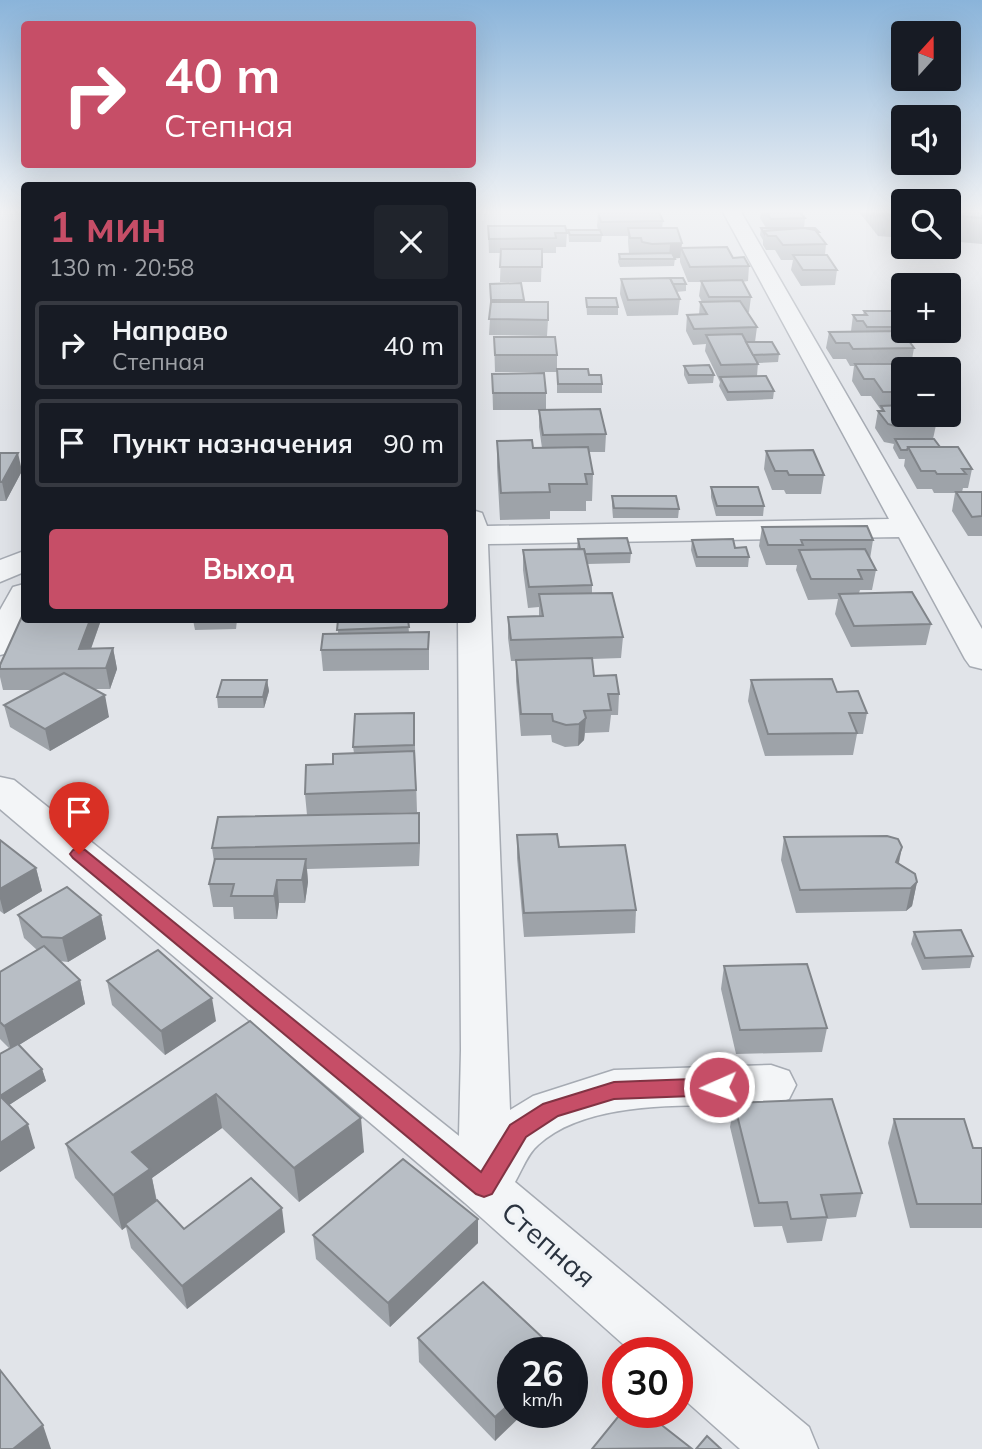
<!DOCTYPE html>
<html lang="ru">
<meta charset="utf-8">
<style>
:root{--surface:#171b24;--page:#20242c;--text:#f1f3f6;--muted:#9ea1a6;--line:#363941;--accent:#c64e67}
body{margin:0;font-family:Mulish,sans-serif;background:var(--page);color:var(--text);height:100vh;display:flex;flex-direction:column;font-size:26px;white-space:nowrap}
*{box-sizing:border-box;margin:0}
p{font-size:23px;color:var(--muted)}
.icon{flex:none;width:38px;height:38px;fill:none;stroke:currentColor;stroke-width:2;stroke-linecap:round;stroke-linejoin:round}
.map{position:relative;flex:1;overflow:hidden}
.panel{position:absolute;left:21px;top:182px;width:455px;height:441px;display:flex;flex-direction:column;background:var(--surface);border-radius:7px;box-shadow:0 7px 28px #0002}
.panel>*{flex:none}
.banner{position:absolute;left:21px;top:21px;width:455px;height:147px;border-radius:7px;box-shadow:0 7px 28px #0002;background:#c64e67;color:#fff;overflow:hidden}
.needle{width:46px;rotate:21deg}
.fabs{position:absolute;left:891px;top:21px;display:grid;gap:14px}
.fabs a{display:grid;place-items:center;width:70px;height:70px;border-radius:7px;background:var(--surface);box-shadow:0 7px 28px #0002;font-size:35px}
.speed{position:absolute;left:497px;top:1337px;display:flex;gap:14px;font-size:35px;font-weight:700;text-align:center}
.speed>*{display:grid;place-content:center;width:91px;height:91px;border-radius:50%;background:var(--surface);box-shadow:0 7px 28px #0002;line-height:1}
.speed small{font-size:18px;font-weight:400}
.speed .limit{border:10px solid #d22;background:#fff;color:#111}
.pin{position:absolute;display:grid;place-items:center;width:60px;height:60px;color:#fff;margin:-72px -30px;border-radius:50% 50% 50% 0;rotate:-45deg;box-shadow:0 0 7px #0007}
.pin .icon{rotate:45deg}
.me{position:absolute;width:77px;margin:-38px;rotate:268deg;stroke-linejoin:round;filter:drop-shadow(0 0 5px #0008)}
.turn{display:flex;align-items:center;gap:24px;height:147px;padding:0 28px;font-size:32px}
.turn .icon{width:91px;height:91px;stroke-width:2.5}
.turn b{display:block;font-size:49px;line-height:60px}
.round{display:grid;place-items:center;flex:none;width:74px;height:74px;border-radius:7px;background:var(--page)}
.headline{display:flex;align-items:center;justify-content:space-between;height:119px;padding:0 28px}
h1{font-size:42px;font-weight:700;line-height:52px;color:var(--accent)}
.cta{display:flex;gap:14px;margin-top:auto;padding:14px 28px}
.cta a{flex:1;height:80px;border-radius:7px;background:var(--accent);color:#fff;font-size:28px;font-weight:700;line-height:80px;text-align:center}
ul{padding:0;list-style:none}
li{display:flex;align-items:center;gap:21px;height:88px;margin:0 14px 10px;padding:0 14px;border:4px solid var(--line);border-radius:7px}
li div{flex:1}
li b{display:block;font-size:26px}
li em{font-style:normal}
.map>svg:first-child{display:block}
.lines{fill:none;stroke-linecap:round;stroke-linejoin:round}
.street-casing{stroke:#a6abb3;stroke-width:3}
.street{fill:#f3f5f7;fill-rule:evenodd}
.wall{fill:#9ea3a9}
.shaded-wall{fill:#81858a}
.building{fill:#b8bec5;stroke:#81858a;stroke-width:2}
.route{fill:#c64e67;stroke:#813343;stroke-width:2}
.labels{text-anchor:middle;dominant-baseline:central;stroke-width:7;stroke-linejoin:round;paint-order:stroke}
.near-street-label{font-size:28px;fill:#2a333f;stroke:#f0f3f6}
</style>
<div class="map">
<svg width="982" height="1449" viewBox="0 0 982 1449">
<rect width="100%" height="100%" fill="#e1e4e9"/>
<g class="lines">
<defs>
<g id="street">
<path d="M 723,212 L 741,212 L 982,629 L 982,669 L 970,666 L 965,659 L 899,537 L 488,544 L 510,1110 L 533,1096 L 614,1070 L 771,1065 L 789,1071 L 796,1085 L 789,1099 L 771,1105 C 702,1107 591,1096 538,1145 C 528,1153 522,1170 515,1182 L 809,1427 L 818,1449 L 740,1449 L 677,1393 L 677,1353 L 633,1353 L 465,1203 L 0,809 L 0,777 L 14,780 L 459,1136 L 461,1050 L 458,620 L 472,620 L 472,510 L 482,513 L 487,526 L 889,519 Z"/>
<polygon points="24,551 24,572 0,582 0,560"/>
<polygon points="24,584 24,620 29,620 12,652 0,655 0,610 13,587"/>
</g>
</defs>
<use href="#street" class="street-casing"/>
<use href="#street" class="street"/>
</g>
<g class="wall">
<polygon points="598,212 663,221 662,228 682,243 681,248 733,258 749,266 748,281 742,282 751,297 749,312 747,312 757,327 755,342 779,354 778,362 758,363 757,376 774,391 773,399 727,401 719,386 720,382 705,351 706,344 693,345 686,331 687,315 699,315 700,302 702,302 699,296 701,282 688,282 680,262 680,258 675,258 674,266 620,267 618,262 619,254 640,254 629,253 628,242 628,236 602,236 601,242 569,242 568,230 598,230 597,226"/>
<polygon points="747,212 800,212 805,218 804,228 819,232 818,235 826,244 825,255 837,270 835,285 801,286 791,270 793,260 781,260 775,250 766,250 763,245 763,240 760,235 761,228 766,228 760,218 761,212"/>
<polygon points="859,212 903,212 903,238 878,236"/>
<polygon points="948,212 982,212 982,244 948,241"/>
<polygon points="488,226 567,233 566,247 556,247 556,253 542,253 541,282 500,282 501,253 489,253"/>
<polygon points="621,279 686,284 686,291 676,292 680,299 678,315 627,316 620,294"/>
<polygon points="490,284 524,300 524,302 548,320 547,336 489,335 491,302"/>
<polygon points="586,298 618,307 618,315 587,315"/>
<polygon points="864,311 903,311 903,331 929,331 927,343 910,343 914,348 911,365 903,369 903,415 936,425 933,439 940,447 972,469 968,488 963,488 962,492 982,492 982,536 968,536 952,511 955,493 934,493 932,489 917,489 904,466 905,459 899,459 893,448 894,444 884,442 875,428 878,411 881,410 871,396 861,396 852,381 854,366 850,366 846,359 833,359 826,348 829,332 851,331 853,315 863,315"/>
<polygon points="494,337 557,355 557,369 589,375 602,384 602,393 557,393 557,372 495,372"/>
<polygon points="684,366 714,375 713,383 688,384 684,375"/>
<polygon points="492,374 546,393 546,410 606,434 605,452 589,452 593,474 592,501 586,501 586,511 550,511 550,519 500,520 497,467 497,441 533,448 542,448 539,427 539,410 493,410"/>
<polygon points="766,451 824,475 821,494 786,494 784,490 772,490 764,469"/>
<polygon points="0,453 22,471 6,501 0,501"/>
<polygon points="711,487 764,506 763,516 716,516 711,497"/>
<polygon points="612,496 679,509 678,518 613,518 612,506"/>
<polygon points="762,527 873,540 870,559 876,570 872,590 860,590 859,593 931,624 926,645 851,647 835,614 838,599 808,600 796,570 797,565 766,565 759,546"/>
<polygon points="578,539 631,553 630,563 587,564 592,585 592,593 623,637 621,658 592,659 594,676 619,694 618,715 611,715 609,732 585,733 584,740 578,746 565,747 552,742 551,735 521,736 516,681 516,661 511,661 508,638 508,617 539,616 539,607 528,608 523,570 523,550 577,549"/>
<polygon points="692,540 735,548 749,557 748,567 696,567 691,550"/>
<polygon points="101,620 91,649 113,648 117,669 110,689 93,689 109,717 50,751 10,727 4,705 33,690 3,690 0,677 0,665"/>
<polygon points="193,620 237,620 236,629 195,630"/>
<polygon points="338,620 408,620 409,633 429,632 429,670 323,671 321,650 338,634"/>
<polygon points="267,680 269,691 264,708 218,708 217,697"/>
<polygon points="751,680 837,692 867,713 863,734 857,734 853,755 765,756 748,701"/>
<polygon points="414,713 417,812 386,813 419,813 419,866 307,869 308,882 305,903 279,903 277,919 234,919 233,907 213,907 209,884 214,862 212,848 307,815 305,794 333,764 354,753 353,747"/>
<polygon points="517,835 636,910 635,933 524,937 517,858"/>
<polygon points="784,837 902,847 899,863 917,882 912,906 906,911 796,913 781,860"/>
<polygon points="0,840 36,868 42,891 4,914 0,911"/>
<polygon points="18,915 101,915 106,939 68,962 59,961 80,980 85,1004 19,1045 42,1069 46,1081 9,1105 35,1148 0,1172 0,1054 10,1049 0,1039 0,972 37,950 24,938"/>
<polygon points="914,932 973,956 970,968 922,970 911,944"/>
<polygon points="724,966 827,1028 822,1052 736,1054 721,989"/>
<polygon points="107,981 216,1021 165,1055 112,1005"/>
<polygon points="250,1021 364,1152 299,1202 222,1128 152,1178 157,1201 184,1229 285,1232 187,1309 131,1248 126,1227 122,1230 75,1178 66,1144"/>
<polygon points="734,1103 862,1193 856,1217 827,1219 822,1241 787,1243 782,1226 754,1227 730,1127"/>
<polygon points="894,1119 973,1148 982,1148 982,1228 910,1228 888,1143"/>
<polygon points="478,1219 478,1243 390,1327 316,1259 313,1235"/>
<polygon points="418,1338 559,1353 495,1441 419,1362"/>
</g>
<g class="shaded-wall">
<polygon points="682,243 680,258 669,259 670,244"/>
<polygon points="18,453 22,471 6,501 2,482"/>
<polygon points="90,620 101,620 84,668 79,649"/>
<polygon points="113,648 117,669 110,689 106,668"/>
<polygon points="267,680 269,691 264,708 263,697"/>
<polygon points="105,695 109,717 50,751 45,729"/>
<polygon points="586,718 584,740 578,746 579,724"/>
<polygon points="419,813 420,835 419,866"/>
<polygon points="902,847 897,870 896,862"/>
<polygon points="306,859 308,882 305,903 302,880"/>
<polygon points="36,868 42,891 4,914 0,899 0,889"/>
<polygon points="277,880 279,903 277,919 274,896"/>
<polygon points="917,882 912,906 906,911 911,888"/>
<polygon points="101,915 106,939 68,962 62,938"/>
<polygon points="80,980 85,1004 11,1050 4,1026"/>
<polygon points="212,998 216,1021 165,1055 161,1031"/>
<polygon points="42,1069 46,1081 3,1109 0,1096"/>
<polygon points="216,1094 222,1128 152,1178 157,1204 125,1224 126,1227 122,1230 113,1195 132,1152"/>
<polygon points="361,1118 364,1152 299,1202 294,1168"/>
<polygon points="28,1124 35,1148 0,1172 0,1143"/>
<polygon points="282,1208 285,1232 187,1309 182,1286"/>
<polygon points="478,1219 478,1243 390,1327 388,1303"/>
<polygon points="513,1401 513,1412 525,1412 495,1441 495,1417"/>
<polygon points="43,1425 51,1449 13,1449"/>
</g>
<g class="building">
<polygon points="598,212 659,212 663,221 601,222"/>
<polygon points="766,212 800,212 805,218 771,219"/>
<polygon points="948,212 982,212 982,218 948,215"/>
<polygon points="488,226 565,226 567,233 555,233 556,238 489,239"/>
<polygon points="628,228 677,228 682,243 652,244 642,242 641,238 630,238"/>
<polygon points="761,228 815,228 819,232 817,232 815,230 804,228 764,231 764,233"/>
<polygon points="804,228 815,230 826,244 783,245 776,236 768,236 764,231"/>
<polygon points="568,230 600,230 602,235 570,235"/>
<polygon points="727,247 733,258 744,257 749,266 690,267 681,248"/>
<polygon points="501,249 542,249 542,267 500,267"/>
<polygon points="672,253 675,259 620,259 619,254"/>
<polygon points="793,255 827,255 837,270 803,270"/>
<polygon points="670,278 680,299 628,300 621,279"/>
<polygon points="670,278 683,278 686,284 673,284"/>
<polygon points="742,280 751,297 709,297 701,281"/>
<polygon points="521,283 524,300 491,300 490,284"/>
<polygon points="586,298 616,298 618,307 587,307"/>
<polygon points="740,301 757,327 694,329 687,315 707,314 700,302"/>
<polygon points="491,302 548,302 548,320 489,319"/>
<polygon points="864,311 903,311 903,327 867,327 863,321 857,321 853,315 867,315"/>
<polygon points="902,331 914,348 853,349 849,343 836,343 829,332"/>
<polygon points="742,334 758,364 721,365 706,335"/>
<polygon points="494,337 555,337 557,355 495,355"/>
<polygon points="746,342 772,342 779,354 753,355"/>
<polygon points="855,364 909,364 913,369 903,369 903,392 883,392 874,379 864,379"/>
<polygon points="709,365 714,375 689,375 684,366"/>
<polygon points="557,369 588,369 589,375 601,375 602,384 558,384"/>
<polygon points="544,373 546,393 493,393 492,374"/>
<polygon points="766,376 774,391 728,392 720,377"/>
<polygon points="903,405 903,415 928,415 936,425 895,426 888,424 878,411 884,411 881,406"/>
<polygon points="600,409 606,434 543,435 539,410"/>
<polygon points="895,439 934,439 940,447 908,447 907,450 901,450"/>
<polygon points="532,440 533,448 588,447 593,474 585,474 587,484 549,484 550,492 501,493 497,441"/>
<polygon points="908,447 958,447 972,469 962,469 966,474 937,474 935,471 921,471"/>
<polygon points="813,450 824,475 789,475 787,471 775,471 766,451"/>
<polygon points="0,453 18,453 2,482 0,482"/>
<polygon points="711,487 758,487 764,506 717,506"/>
<polygon points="956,492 982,492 982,516 972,517"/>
<polygon points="612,496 676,496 679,509 614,508"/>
<polygon points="867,526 873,540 801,540 803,545 768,545 762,527"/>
<polygon points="627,538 631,553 585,554 584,549 580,549 578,539"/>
<polygon points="733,539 735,548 746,547 749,557 697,557 692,540"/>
<polygon points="584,549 592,585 529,587 523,550"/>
<polygon points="865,549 876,570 858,570 862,579 811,579 799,550"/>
<polygon points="912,592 931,624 854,626 839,594"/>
<polygon points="612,593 623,637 511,640 508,617 543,616 539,594"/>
<polygon points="24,612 24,620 90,620 79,649 113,648 106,668 0,669 0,665"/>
<polygon points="338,620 408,620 409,627 337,630"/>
<polygon points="429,632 428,649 321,650 323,634"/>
<polygon points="592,658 594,676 616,675 619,694 608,694 611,710 584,711 586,718 579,724 566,725 553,721 552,714 521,714 516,660"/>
<polygon points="64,673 105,695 45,729 4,705"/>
<polygon points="832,679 837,692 858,691 867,713 849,713 857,733 768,734 751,680"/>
<polygon points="222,680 267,680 263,697 217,697"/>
<polygon points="414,713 414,745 353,747 355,714"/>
<polygon points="414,751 416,790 305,794 306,765 333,764 333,754"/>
<polygon points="419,813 419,843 212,848 218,817"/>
<polygon points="557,834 559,847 625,845 636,910 524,913 517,835"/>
<polygon points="887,836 898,839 902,847 896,862 915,874 917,882 911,888 800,890 784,837"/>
<polygon points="0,840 36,868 0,889"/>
<polygon points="215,859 306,859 302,880 277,880 274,896 231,896 234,884 209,884"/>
<polygon points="67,887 101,915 62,938 42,937 18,915"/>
<polygon points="961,930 973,956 925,958 914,932"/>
<polygon points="44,946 80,980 4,1026 0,1022 0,972"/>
<polygon points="158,950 212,998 161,1031 107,981"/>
<polygon points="807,964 827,1028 740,1030 724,966"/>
<polygon points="250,1021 361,1118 294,1168 216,1094 132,1152 150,1169 113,1195 66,1144"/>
<polygon points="18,1044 42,1069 0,1096 0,1054"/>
<polygon points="0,1096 28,1124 0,1143"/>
<polygon points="832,1099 862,1193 821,1195 827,1217 791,1219 787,1202 759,1203 734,1103"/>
<polygon points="894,1119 964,1119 973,1148 982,1148 982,1204 917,1204"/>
<polygon points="403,1159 478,1219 388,1303 313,1235"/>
<polygon points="251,1178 282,1208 182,1286 125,1224 157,1200 184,1229"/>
<polygon points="483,1282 559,1353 513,1353 513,1401 495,1417 418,1338"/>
<polygon points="0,1370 43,1425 13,1449 0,1449"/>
<polygon points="622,1412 645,1412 691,1448 592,1449"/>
<polygon points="707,1436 721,1449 696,1449"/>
</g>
<linearGradient id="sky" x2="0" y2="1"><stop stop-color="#8ab4da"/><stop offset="0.51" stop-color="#f2f3f5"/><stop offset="1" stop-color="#f2f3f5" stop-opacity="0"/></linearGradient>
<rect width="982" height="414" fill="url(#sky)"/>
<polygon class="route" points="79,848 85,850 481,1172 510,1125 543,1104 614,1082 719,1078 727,1081 730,1087 727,1093 719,1095 614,1099 558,1116 526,1137 492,1194 484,1197 476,1194 73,858 70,854 73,850"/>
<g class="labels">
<g class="near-street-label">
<text transform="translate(549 1244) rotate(41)">Степная</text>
</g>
</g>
</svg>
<div class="fabs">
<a><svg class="needle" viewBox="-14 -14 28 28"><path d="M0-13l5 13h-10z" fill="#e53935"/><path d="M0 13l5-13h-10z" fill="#9ea1a6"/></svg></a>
<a><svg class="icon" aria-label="sound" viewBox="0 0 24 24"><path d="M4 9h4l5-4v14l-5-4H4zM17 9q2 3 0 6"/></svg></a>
<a><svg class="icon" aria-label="search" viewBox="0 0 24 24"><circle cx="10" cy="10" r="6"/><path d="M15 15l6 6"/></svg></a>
<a>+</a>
<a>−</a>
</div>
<div class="speed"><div>26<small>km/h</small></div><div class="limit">30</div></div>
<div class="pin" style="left:79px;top:854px;background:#d93025"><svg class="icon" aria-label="arrive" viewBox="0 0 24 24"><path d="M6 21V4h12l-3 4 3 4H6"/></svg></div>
<svg class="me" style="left:719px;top:1087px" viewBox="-20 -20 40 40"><circle r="17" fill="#c64e67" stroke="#fff" stroke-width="3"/><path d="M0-11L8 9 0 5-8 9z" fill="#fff"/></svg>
<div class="banner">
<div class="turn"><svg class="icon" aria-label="right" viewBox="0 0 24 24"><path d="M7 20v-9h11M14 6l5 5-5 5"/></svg><div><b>40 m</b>Степная</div></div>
</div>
<section class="panel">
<div class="headline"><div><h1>1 мин</h1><p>130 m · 20:58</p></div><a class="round"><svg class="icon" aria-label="close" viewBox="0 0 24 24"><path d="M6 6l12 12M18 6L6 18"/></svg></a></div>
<ul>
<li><svg class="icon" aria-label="right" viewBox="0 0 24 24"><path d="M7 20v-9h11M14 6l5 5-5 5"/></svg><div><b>Направо</b><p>Степная</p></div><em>40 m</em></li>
<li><svg class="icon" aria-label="arrive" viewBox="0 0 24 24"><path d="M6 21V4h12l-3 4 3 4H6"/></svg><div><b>Пункт назначения</b></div><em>90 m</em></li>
</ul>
<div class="cta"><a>Выход</a></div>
</section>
</div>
